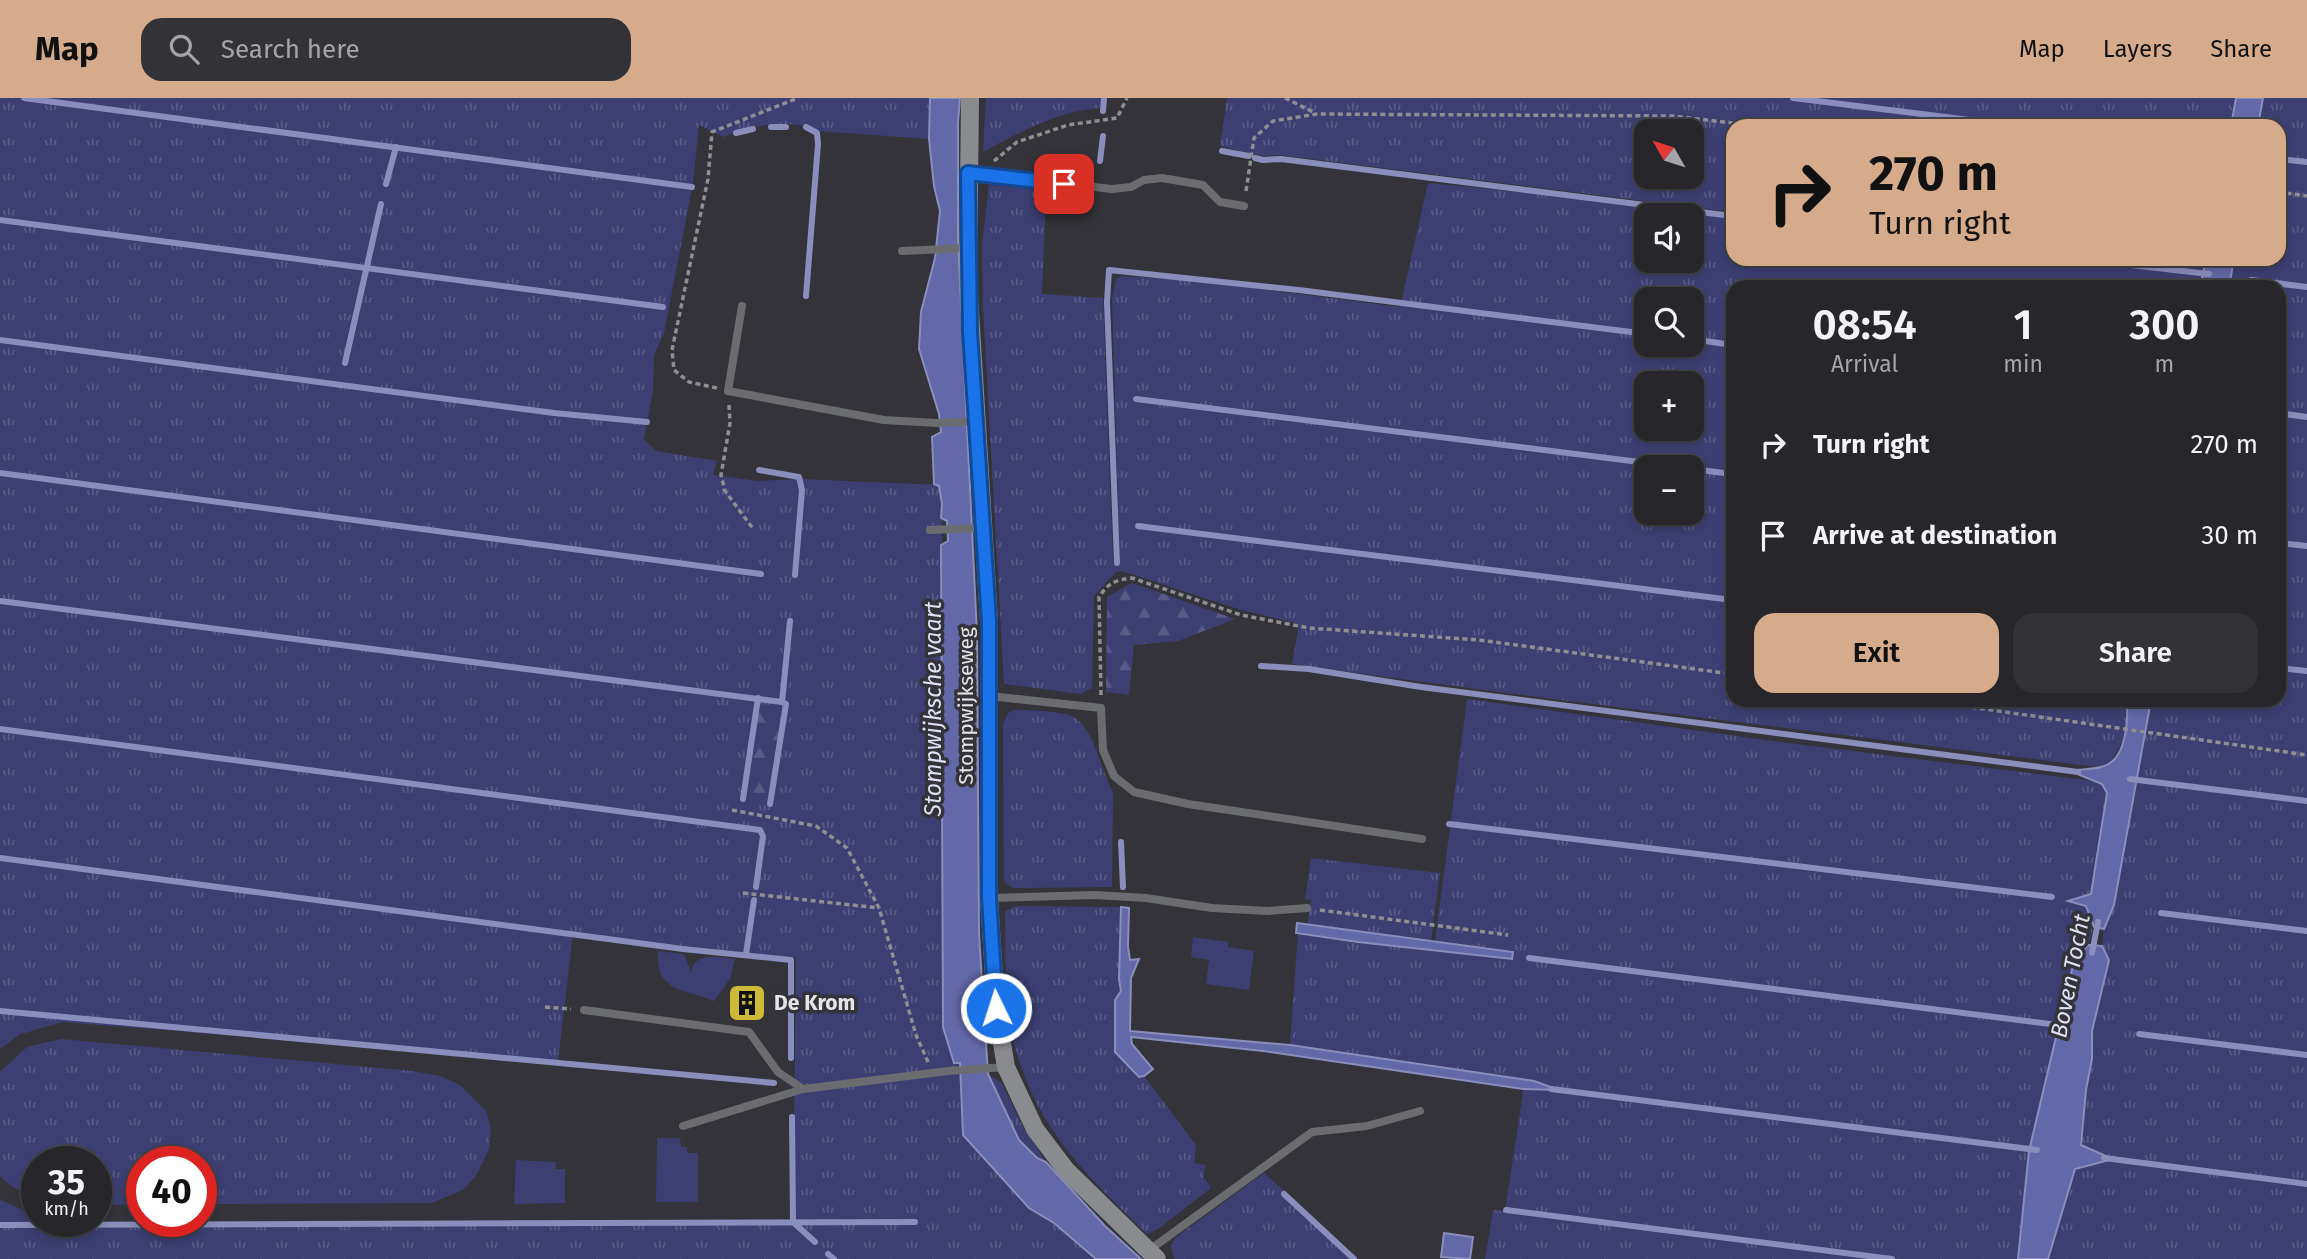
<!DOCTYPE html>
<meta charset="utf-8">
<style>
:root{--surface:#26262b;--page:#323237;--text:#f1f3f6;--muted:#a4a5a9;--line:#424347;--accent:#d6ab8b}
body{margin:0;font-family:"Fira Sans",sans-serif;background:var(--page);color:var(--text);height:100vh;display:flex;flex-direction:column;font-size:26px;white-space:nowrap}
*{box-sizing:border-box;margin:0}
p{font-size:23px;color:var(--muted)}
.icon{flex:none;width:38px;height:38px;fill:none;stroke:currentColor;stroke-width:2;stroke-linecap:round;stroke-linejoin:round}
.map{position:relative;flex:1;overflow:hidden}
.details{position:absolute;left:1726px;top:182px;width:560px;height:427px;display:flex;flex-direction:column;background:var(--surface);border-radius:21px;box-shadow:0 4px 10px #0003,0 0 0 2px var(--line)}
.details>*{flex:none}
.top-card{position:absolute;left:1726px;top:21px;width:560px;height:147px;border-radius:21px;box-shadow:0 4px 10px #0003,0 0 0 2px var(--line);background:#d6ab8b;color:#111;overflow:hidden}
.needle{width:46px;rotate:309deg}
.controls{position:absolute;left:1634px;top:21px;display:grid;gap:14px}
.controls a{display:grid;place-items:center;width:70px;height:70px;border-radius:14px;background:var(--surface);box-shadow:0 4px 10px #0003,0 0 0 2px var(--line);font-size:35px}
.speed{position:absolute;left:21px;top:1048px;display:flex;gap:14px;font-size:35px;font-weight:700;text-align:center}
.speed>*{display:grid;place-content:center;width:91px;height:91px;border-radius:50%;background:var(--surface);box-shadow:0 4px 10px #0003,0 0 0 2px var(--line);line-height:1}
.speed small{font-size:18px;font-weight:400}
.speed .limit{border:10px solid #d22;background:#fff;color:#111}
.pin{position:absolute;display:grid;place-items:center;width:60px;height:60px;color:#fff;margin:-30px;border-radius:14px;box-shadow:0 4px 10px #0006}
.me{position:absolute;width:77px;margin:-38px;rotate:356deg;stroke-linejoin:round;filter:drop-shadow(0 0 5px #0008)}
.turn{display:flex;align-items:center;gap:24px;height:147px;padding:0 28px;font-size:32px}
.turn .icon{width:91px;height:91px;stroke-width:2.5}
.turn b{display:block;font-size:49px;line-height:60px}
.eta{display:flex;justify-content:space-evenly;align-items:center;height:119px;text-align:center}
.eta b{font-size:42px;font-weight:600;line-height:49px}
.cta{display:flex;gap:14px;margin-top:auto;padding:14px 28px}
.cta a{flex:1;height:80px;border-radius:21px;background:var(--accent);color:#111;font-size:28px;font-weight:600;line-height:80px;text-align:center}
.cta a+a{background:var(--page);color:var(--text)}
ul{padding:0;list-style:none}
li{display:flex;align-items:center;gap:21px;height:91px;padding:0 28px}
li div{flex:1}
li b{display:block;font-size:26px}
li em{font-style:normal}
header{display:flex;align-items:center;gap:42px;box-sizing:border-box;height:98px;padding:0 35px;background:var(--accent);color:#111}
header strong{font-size:33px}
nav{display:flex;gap:38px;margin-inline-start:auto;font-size:24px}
.search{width:490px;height:63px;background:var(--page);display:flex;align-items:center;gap:18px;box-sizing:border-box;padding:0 24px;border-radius:21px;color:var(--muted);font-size:26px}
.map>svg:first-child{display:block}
.grass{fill:url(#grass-tufts);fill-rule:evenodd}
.forest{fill:url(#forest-firs)}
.garden{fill:#3d3f73}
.water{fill:#6368a8;stroke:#8a8ebc;stroke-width:2}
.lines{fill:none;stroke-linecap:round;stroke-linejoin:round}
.stream{stroke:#8a8ebc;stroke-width:6}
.path{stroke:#8e8e93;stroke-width:3.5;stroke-dasharray:5 3.5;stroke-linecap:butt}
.lane{stroke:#6b6c6f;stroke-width:8}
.secondary{stroke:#8a8b8f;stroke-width:18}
.route-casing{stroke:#114b97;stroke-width:18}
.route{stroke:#1a73e8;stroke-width:12}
.labels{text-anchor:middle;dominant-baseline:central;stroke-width:7;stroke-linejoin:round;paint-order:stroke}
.street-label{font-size:21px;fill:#e5e5e9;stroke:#333339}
.poi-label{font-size:21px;font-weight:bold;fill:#e5e5e9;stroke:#333339;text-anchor:start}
.water-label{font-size:23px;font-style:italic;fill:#dee1f4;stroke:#333339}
</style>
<header>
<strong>Map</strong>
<div class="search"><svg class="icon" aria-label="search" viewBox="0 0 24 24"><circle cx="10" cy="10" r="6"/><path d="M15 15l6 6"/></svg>Search here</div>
<nav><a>Map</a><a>Layers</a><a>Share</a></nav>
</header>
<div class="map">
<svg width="2307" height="1161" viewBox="0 0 2307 1161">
<defs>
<pattern id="grass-tufts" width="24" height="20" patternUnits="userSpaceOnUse" patternTransform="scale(1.75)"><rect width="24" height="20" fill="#3d3f73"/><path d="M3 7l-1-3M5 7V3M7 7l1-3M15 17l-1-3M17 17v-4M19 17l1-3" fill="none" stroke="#595b87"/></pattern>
<pattern id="forest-firs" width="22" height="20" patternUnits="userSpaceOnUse" patternTransform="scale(1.75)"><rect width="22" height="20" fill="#3d3f73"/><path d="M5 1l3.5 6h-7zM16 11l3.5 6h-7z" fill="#595b87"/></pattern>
</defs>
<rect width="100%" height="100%" fill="#333339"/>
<g class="grass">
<path d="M 0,0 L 22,0 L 236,27 L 40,0 L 930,0 L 929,41 L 818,33 C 795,20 747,27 724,39 L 699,27 L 693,85 L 664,235 L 654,258 L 653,293 L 644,341 L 656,353 L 717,363 L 713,377 L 758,383 L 802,381 L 939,387 L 942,406 L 943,929 L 960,965 L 963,1037 L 1029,1110 L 1054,1125 L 1096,1161 L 0,1161 L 0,1102 L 37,1118 L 37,1124 L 53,1124 L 72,1130 L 793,1124 L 796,860 L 573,836 L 558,963 L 63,924 L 20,936 L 0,951 Z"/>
<path d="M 986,0 L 1101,0 L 1100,10 C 1061,12 1017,35 983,54 Z"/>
<path d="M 1227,0 L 2236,0 L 2231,28 L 1732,28 L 1732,114 L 1280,57 L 1262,58 L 1220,48 ZM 1647,33 L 1692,33 L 1692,79 L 1647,79 Z"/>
<polygon points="2263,0 2307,0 2307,1161 2048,1161 2075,1071 2111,1060 2081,1048 2086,992 2092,961 2092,933 2109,862 2102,848 2104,831 2114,807 2151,602 2278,602 2278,189 2229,189 2234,161 2278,161 2278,28 2258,28"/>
<path d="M 1428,85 L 1732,115 L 1732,161 L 2206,161 L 2200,189 L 1732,189 L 1732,602 L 2127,602 L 2126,637 L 2111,664 L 2096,669 C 1828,634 1560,604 1292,566 L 1299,526 L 1238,511 L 1122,473 L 1116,474 L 1094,498 L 1092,590 L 1080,596 L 1004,586 L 983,210 L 982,147 L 989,87 L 1029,90 L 1046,97 L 1042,196 L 1103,200 L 1113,464 L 1116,469 L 1120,466 L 1112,201 L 1116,181 L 1121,178 L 1199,183 L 1400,209 ZM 1647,117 L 1692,117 L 1692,163 L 1647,163 ZM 1647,201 L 1692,201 L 1692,247 L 1647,247 ZM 1647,285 L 1692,285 L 1692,331 L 1647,331 ZM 1647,369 L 1692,369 L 1692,415 L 1647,415 Z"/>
<path d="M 1467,601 L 1788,645 L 2094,683 L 2102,686 L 2107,695 L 2107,704 L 2091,796 L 2069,803 L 2086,808 C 2095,833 2096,841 2075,859 L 2029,1053 L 2018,1161 L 1485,1161 L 1493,1112 L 1505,1113 L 1524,988 L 1568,993 L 1534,983 L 1290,947 L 1298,835 L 1358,844 L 1511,861 L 1512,854 L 1435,843 Z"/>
<path d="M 1015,612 C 1033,613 1054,612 1071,618 C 1093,625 1102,676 1113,695 L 1112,789 L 1013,790 L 1004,784 L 1003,626 L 1008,615 Z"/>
<polygon points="1311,760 1440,775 1431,843 1307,827 1311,802 1305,801"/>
<path d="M 1018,808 L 1121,809 L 1119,881 L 1121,893 L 1115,902 L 1138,979 L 1144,978 L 1196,1047 L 1194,1065 L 1205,1067 L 1204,1080 L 1211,1090 L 1158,1131 L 1147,1136 C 1080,1071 1027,1021 1010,925 C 1004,889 1006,850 1005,813 Z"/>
<path d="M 61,941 L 412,973 L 440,978 L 460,987 L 486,1013 L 491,1030 L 489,1051 L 476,1078 L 463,1092 L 432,1105 L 201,1106 L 201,1064 L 142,1064 L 142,1106 L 96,1107 L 96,1064 L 37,1064 L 37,1099 C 22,1095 11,1089 0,1078 L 0,974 L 27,949 Z"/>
<path d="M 988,976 L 1002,985 L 1022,1027 L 1046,1064 C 1013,1052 1001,1005 988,976 Z"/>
<polygon points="1264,1075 1284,1093 1281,1096 1351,1161 1174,1161 1171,1148 1175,1140"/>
</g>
<g class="forest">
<polygon points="1132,485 1235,521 1178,543 1134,547 1129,597 1106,594 1107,499"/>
<polygon points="760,606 782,609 767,708 745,704"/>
</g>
<g class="garden">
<polygon points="1193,839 1228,844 1228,849 1254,853 1249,892 1206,886 1209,862 1191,859"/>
<path d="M 658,853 L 684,856 L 691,874 C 694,853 720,859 735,861 L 730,881 L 714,903 C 686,891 655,895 658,853 Z"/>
<polygon points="657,1040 680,1040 681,1049 687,1049 687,1055 698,1055 698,1104 656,1104"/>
<polygon points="516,1062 556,1064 555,1071 565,1071 565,1105 514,1106"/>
</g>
<g class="water">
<polygon points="930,0 960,0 958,25 958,142 977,536 979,836 988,976 1019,1042 1037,1060 1046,1064 1105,1128 1141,1161 1096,1161 1054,1125 1029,1110 963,1037 960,965 954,965 943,929 941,447 948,443 947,423 941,420 942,406 939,388 934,386 932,339 941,334 939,316 919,251 921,214 935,160 940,113 934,88 929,41"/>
<polygon points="2236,0 2263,0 2258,28 2231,28"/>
<polygon points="2206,161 2234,161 2229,189 2200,189"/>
<path d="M 2127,602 L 2151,602 L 2114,807 L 2104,831 L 2094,829 L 2086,808 L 2068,803 L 2091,796 L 2107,695 L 2102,686 L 2070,673 C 2080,671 2094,672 2104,668 C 2127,661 2128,621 2127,602 Z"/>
<polygon points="1121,809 1129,810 1128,849 1130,862 1139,861 1131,880 1130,933 1290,947 1534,983 1559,992 1523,991 1263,953 1131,939 1132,946 1153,971 1144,978 1139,979 1115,954 1115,902 1121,893 1119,881"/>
<polygon points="1297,825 1513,854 1512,861 1358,844 1296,835"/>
<polygon points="2089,847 2102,848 2109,862 2092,933 2092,961 2086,992 2081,1047 2113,1061 2075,1071 2048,1161 2018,1161 2029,1053 2075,859"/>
<polygon points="1444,1135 1473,1139 1470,1161 1441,1159"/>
</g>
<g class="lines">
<g class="stream">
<polyline points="24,0 692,89"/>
<polyline points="1793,0 2018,28"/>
<polyline points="1103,13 1104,0"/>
<polyline points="771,29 786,29"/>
<polyline points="806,29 817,35 818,46 806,198"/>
<polyline points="736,35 753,31"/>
<polyline points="1222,53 1249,58"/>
<polyline points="1255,60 1263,62 1281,61 1732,118"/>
<polyline points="2280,61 2307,64"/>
<polyline points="1100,63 1103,38"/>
<polyline points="386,86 396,49"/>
<polyline points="0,122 663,209"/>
<polyline points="2079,161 2209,176"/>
<polyline points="2251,182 2307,189"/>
<polyline points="1692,241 1732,247"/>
<polyline points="0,242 554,315 647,324"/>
<polyline points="345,265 381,106"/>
<polyline points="1136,301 1679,369"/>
<polyline points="2278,315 2307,319"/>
<polyline points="1692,371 1732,376"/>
<polyline points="759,372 799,379 802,392 795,477"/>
<polyline points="0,375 761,476"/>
<polyline points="1138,428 1732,502"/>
<polyline points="2278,445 2307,448"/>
<polyline points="1117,465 1107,204 1109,172 1299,192 1647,236"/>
<polyline points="0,503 782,604 790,523"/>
<polyline points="1261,568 1309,571 1421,589 2078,674"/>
<polyline points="2278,570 2307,573"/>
<polyline points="0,631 760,732 763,738 756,789"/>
<polyline points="2130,681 2307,703"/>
<polyline points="743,701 758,600"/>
<polyline points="770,706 786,606 782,604"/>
<polyline points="1449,726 2052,799"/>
<polyline points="1121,744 1123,789"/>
<polyline points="0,760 683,851 791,862 791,960"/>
<polyline points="2161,815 2307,833"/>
<polyline points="2092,855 2098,824"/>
<polyline points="746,856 754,802"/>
<polyline points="1529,860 2066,928"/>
<polyline points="0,913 774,985"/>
<polyline points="2139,936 2307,957"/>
<polyline points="1551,991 2037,1052"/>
<polyline points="792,1019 793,1124 815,1144"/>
<polyline points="2104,1060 2307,1086"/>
<polyline points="1284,1096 1354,1161"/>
<polyline points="1506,1112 1892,1161"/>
<polyline points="0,1127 915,1124"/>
<polyline points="828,1156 834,1161"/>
</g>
<g class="path">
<polyline points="1285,0 1315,15"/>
<polyline points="994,63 1017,44 1068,27 1117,20 1127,0"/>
<polyline points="1246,93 1254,40 1273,23 1317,16 1673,18 1757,28"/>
<polyline points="2278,94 2307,98"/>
<polyline points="717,290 689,284 674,272 672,252 708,81 712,34 798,0"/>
<polyline points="729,307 730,325 721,377 725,393 754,432"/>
<path d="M 1101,597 L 1099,499 C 1109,484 1116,482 1132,480 L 1241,517 L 1309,530 L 1479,542 L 1732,576"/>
<polyline points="1921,602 2307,657"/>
<polyline points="732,712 816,728 847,750 879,810 916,937 928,964"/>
<polyline points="743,795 879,810"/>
<polyline points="1320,812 1508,837"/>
<polyline points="545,909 571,911"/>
</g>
<g class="lane">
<polyline points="968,75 1112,91 1131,89 1144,82 1162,80 1203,87 1220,104 1244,108"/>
<polyline points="902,153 967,150"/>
<polyline points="742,208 728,293 884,322 937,325 976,323"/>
<polyline points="930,432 983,430"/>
<polyline points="989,598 1101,610 1103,652 1114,678 1134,694 1188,706 1422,741"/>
<polyline points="989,800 1095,797 1146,800 1212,810 1268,813 1307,810"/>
<polyline points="584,912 749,934 778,974 803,991"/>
<polyline points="683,1028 803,991 948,973 1006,969"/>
<polyline points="1148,1153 1312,1034 1367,1028 1420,1013"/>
</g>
<polyline class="secondary" points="970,0 968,181 989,523 989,800 996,910 1006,969 1035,1031 1066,1072 1157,1161"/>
</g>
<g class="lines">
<defs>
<polyline id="route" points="996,910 989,800 989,523 970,234 968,75 1064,86"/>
</defs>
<use href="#route" class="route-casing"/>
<use href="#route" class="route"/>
</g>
<defs>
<symbol id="building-square" viewBox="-11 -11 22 22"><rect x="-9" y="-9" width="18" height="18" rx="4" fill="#ceb938" stroke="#333339"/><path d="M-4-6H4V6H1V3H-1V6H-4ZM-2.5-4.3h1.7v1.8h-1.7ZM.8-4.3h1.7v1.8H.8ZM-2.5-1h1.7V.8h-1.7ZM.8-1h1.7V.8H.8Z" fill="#111"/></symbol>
</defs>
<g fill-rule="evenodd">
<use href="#building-square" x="725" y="883" width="44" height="44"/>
</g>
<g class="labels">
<g class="street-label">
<text transform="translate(966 608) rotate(-90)">Stompwijkseweg</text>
</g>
<g class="poi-label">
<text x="774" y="905">De Krom</text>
</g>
<g class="water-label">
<text transform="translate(933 611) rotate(-90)">Stompwijksche vaart</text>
<text transform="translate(2070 878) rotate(-79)">Boven Tocht</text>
</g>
</g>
</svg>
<div class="controls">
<a><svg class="needle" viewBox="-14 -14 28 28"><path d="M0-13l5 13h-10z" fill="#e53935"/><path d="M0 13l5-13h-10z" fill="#a4a5a9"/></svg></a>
<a><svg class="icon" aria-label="sound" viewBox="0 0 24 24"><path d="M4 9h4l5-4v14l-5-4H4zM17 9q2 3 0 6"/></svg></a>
<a><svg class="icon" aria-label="search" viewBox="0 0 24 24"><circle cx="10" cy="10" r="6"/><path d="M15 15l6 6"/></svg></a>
<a>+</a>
<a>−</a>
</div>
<div class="speed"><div>35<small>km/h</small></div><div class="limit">40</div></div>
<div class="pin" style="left:1064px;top:86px;background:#d93025"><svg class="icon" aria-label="arrive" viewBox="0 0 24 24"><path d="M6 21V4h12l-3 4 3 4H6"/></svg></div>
<svg class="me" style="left:996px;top:910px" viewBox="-20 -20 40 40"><circle r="17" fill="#1a73e8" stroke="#fff" stroke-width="3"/><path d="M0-11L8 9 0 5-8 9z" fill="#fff"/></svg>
<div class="top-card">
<div class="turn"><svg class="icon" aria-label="right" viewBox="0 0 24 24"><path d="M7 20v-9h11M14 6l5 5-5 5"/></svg><div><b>270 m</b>Turn right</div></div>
</div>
<section class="details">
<div class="eta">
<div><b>08:54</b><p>Arrival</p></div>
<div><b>1</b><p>min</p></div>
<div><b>300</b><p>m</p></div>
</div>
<ul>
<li><svg class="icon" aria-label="right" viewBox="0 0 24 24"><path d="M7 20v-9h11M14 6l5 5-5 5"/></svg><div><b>Turn right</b></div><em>270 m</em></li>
<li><svg class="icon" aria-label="arrive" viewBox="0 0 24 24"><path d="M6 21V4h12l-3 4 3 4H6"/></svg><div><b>Arrive at destination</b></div><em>30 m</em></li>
</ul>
<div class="cta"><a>Exit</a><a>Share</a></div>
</section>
</div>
